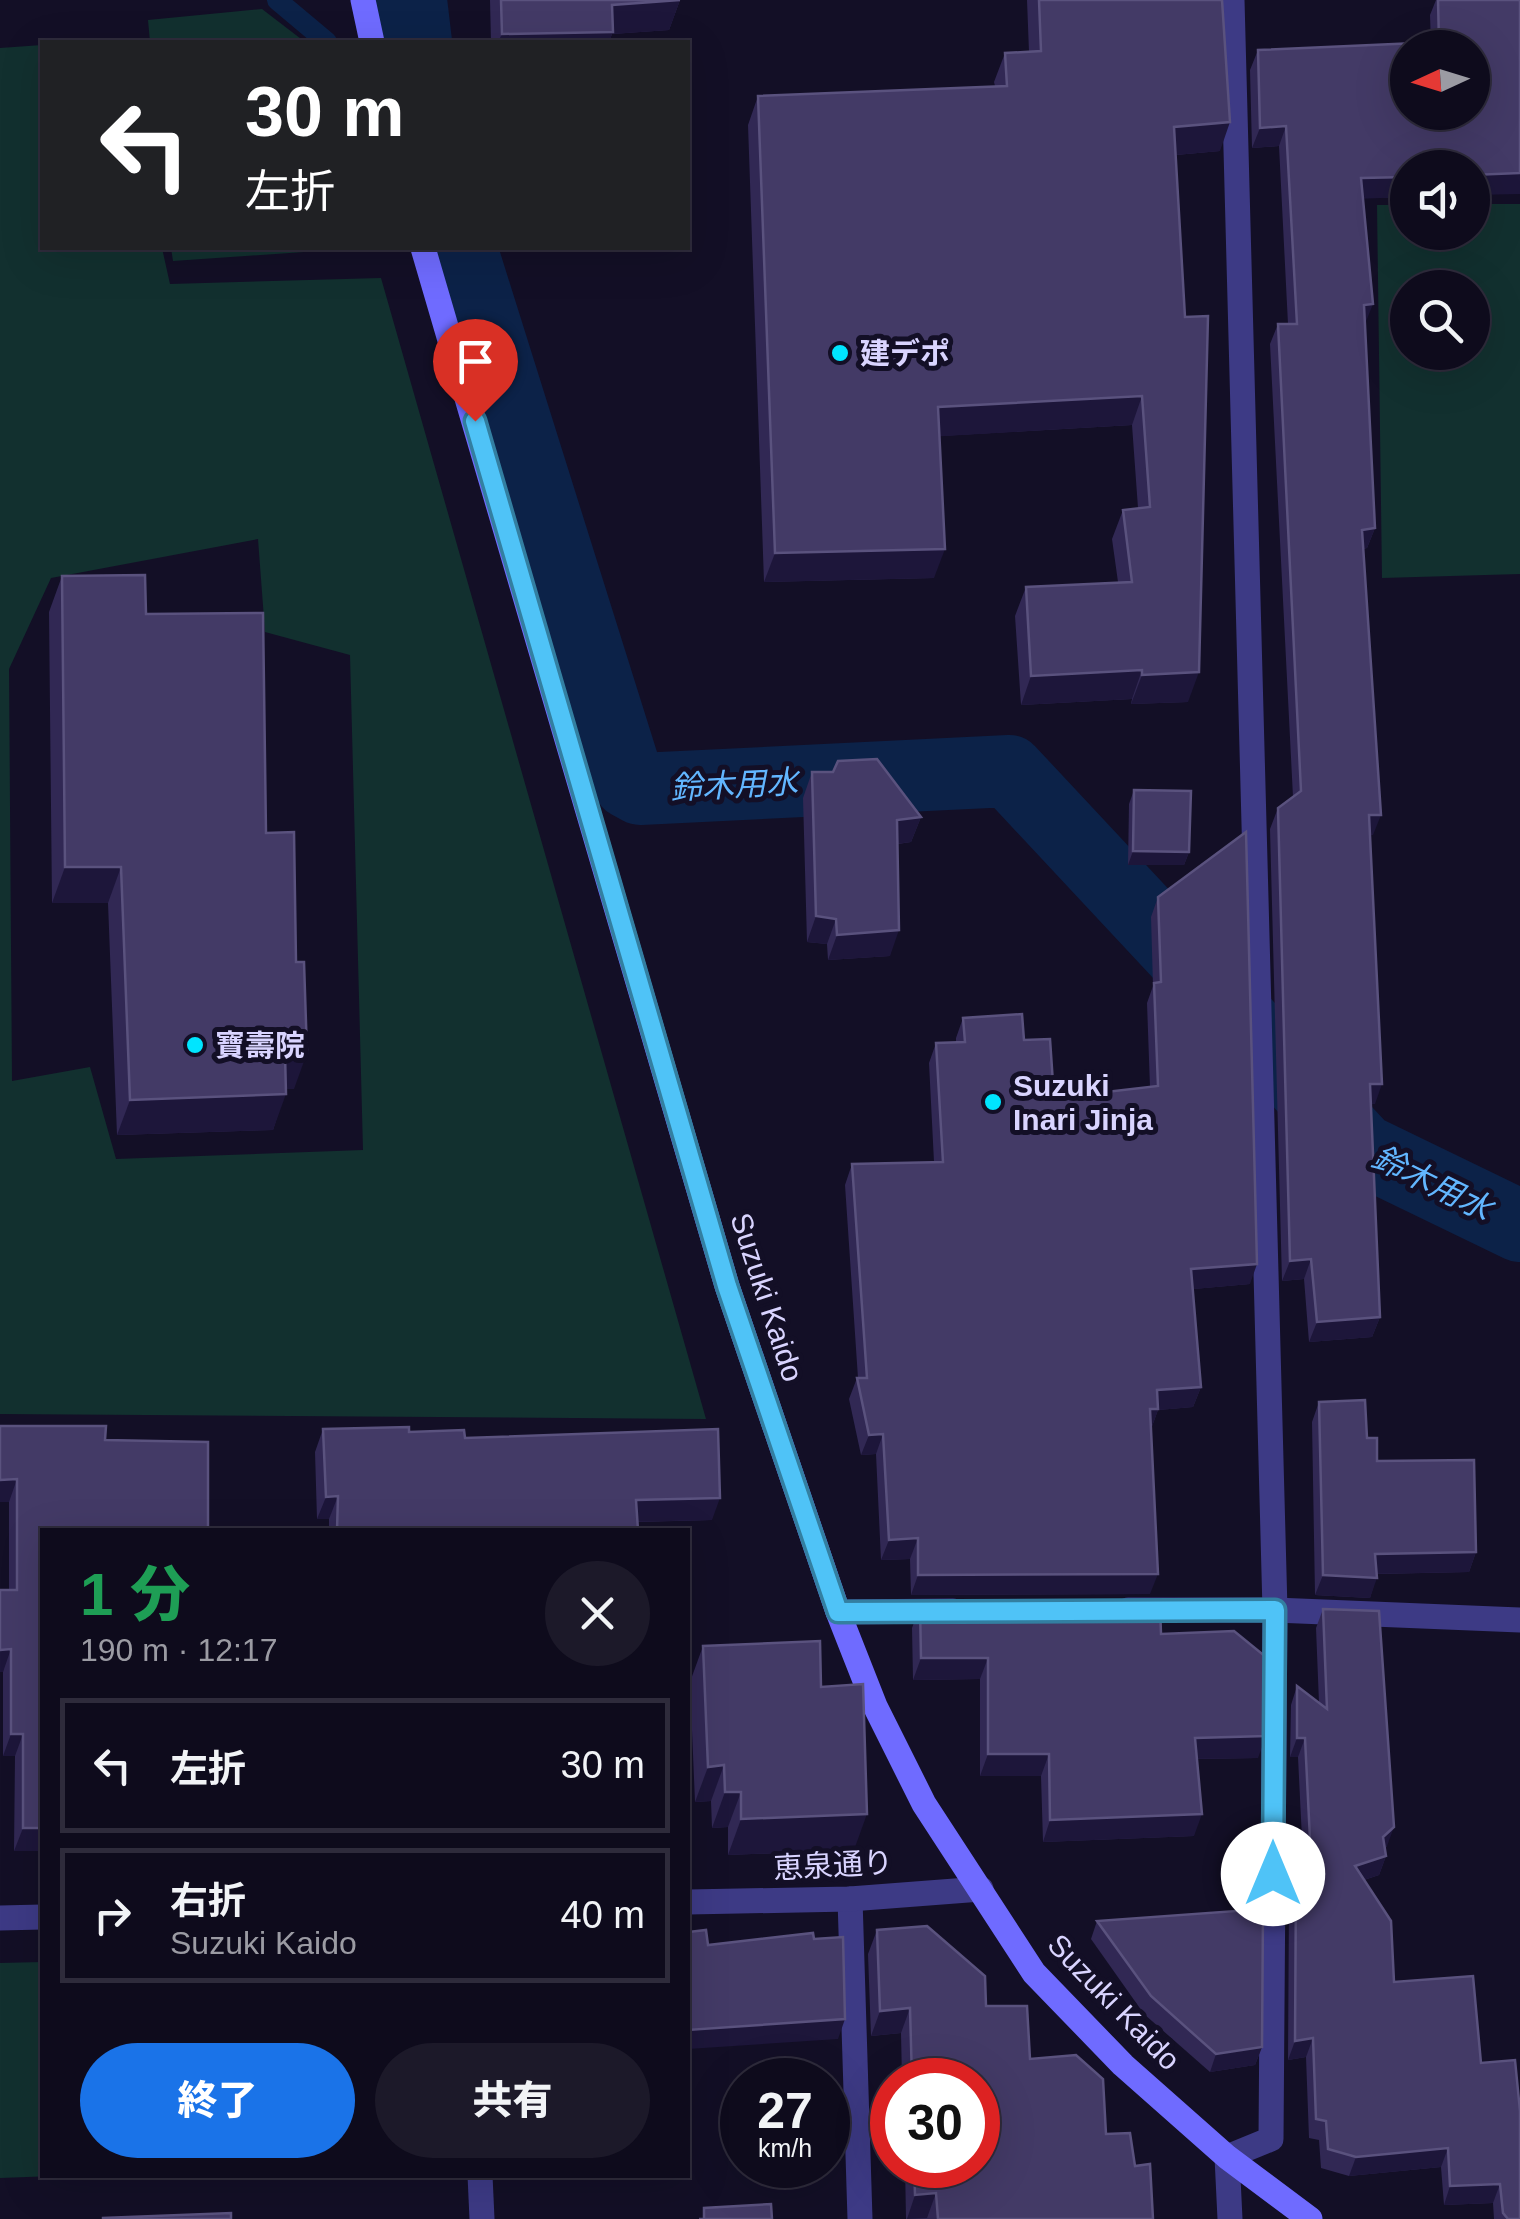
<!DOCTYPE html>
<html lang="ja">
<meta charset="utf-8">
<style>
:root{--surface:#0e0b1c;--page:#1c1929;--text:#f1f3f6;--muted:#9b9ba3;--line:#2e2b3b;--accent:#1a73e8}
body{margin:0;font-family:Helvetica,"Noto Sans JP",sans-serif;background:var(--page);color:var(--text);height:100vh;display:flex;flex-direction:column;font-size:38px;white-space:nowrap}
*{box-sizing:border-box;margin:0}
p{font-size:32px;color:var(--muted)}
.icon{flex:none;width:55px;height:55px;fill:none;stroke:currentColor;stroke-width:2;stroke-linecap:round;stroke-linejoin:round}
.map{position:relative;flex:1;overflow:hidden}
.sheet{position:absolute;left:40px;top:1528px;width:650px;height:650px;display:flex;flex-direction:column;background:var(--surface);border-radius:0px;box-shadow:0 10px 40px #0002,0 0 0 2px var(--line)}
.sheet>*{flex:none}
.hud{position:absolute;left:40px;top:40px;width:650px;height:210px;border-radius:0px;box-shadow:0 10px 40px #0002,0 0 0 2px var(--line);background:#202124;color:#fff;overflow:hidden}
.needle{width:65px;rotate:266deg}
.tools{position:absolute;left:1390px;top:30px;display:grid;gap:20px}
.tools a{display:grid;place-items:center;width:100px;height:100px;border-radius:50%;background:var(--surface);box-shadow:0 10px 40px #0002,0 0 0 2px var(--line);font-size:50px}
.speed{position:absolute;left:720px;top:2058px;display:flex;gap:20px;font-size:50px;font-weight:700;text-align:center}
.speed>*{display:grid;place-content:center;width:130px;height:130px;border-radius:50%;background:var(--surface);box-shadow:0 10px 40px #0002,0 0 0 2px var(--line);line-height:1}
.speed small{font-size:25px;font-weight:400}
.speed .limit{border:15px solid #d22;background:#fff;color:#111}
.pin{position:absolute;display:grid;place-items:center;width:85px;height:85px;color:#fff;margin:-102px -42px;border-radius:50% 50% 50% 0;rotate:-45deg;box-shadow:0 0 10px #0007}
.pin .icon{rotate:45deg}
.me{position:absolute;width:110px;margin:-55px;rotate:0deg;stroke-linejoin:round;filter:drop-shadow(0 0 8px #0008)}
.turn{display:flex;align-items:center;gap:35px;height:210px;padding:0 40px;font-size:45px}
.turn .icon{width:130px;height:130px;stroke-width:2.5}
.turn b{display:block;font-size:70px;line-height:85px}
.round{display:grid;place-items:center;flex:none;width:105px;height:105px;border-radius:52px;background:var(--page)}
.headline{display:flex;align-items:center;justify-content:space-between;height:170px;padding:0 40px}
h1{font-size:60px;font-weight:800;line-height:75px;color:#1e9e55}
.action{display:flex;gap:20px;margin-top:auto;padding:20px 40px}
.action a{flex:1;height:115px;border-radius:60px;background:var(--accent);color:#fff;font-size:40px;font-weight:800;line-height:115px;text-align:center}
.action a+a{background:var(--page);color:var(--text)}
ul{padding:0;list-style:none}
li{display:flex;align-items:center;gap:30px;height:135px;margin:0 20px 15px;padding:0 20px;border:5px solid var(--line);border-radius:0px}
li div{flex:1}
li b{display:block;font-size:38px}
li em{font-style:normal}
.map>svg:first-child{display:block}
.green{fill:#12302f;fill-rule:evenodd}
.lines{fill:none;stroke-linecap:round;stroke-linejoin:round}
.stream{stroke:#0c2248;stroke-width:20}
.canal{stroke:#0c2248;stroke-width:72}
.street{stroke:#3d3a85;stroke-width:25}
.secondary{stroke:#6f6bff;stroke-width:25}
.wall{fill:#312854}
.shaded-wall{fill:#1d163a}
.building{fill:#433a66;stroke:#5a527e;stroke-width:2.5;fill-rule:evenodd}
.route-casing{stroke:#337fa1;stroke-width:25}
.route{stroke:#4fc3f7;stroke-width:18}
.poi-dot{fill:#00e5ff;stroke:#130f26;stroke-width:4}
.labels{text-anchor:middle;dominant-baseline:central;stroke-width:10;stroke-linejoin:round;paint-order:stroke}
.poi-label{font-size:30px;font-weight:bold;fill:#d9d4ff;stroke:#130f26;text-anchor:start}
.street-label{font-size:30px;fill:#d9d4ff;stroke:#130f26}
.water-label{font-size:32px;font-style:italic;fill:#62b6ff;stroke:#130f26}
</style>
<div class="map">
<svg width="1520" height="2219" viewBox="0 0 1520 2219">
<rect width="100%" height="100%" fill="#130f26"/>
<g class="green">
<polygon points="262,9 305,42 150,42 148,20"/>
<path d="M 42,45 L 42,248 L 162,248 L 170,284 L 381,278 L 706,1419 L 0,1414 L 0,48 ZM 258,539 L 265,632 L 350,655 L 363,1150 L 116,1159 L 90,1067 L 12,1081 L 9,669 L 51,578 Z"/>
<path d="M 1473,204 L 1520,204 L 1520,574 L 1382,578 L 1377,205 L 1407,205 L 1408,232 L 1472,232 ZM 1408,288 L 1472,288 L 1472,352 L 1408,352 Z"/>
<polygon points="171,248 361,248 173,261"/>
<polygon points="42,1962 42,2175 81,2175 0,2178 0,1963"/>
</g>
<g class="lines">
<polyline class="stream" points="277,0 327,42"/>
<g class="canal">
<polyline points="411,0 416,42"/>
<polyline points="461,248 629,783 640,789 1009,771 1363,1150 1520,1226"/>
</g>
<g class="street">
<polyline points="1128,1610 1275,1610 1520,1620"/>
<polyline points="838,1612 953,1611"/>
<polyline points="850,1899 860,2219"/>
<polyline points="688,1902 850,1899 981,1889"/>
<polyline points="0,1918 42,1917"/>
<polyline points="480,2175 482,2219"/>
<polyline points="1230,2219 1227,2157 1271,2139 1275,1610 1232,0"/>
</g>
<g class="secondary">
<polyline points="363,0 372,42"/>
<polyline points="423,248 727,1286 838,1612 875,1706 924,1804 1034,1973 1123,2065 1227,2157 1310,2219"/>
</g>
</g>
<g class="wall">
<polygon points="490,0 680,0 669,30 612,34 609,42 491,42"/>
<polygon points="1027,0 1222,0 1220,151 1176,155 1188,702 1131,704 1132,699 1021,705 1015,616 1026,587 1118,582 1112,539 1123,510 1138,508 1132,425 940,436 934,578 764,582 748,125 758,96 995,86 994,82 1005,53 1029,52"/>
<polygon points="1436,0 1520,0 1408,168 1408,197 1363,198 1365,324 1375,528 1367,548 1363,549 1373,835 1370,835 1375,1104 1371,1104 1380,1317 1372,1337 1309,1342 1304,1279 1282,1281 1270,829 1278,808 1293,797 1270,344 1278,324 1288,324 1279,146 1252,148 1250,70 1258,50 1431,43 1430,15"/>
<polygon points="62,576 146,614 266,833 294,1089 286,1089 273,1130 117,1135 108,903 52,903 49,612"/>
<polygon points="812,772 921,817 911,842 898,844 890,956 828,960 827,944 807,942 803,798"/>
<polygon points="1134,790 1189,852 1184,865 1128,865 1129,804"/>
<polygon points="1158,897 1250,1284 1193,1289 1201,1387 1193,1407 1158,1410 1151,1429 1150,1594 911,1595 910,1559 881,1560 876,1454 861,1455 849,1399 857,1378 858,1378 845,1185 852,1164 934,1162 929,1063 936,1043 956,1042 956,1038 963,1018 1024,1040 1054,1098 1150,1087 1147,1003 1153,986 1151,917"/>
<polygon points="1319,1402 1367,1438 1377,1461 1476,1552 1469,1572 1377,1574 1370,1598 1315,1595 1312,1422"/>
<polygon points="0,1426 106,1426 42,1851 14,1851 15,1756 3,1756 3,1672 9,1590 9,1502 0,1502"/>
<polygon points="323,1429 409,1432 465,1438 712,1520 637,1522 638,1530 329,1530 329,1519 317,1519 315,1452"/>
<polygon points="920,1606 1161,1634 1258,1758 1197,1759 1194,1836 1043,1842 1041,1776 980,1776 980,1679 913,1680 912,1628"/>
<polygon points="1323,1609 1387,1846 1385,1848 1386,1856 1379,1875 1364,1880 1394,1982 1481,2063 1520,2219 1494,2219 1493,2203 1444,2205 1441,2167 1349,2176 1321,2168 1319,2140 1309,2138 1306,2057 1288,2060 1289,1899 1296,1880 1304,1880 1298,1757 1290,1757 1291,1705 1297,1686 1319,1703 1316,1628"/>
<polygon points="703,1646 821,1687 854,1850 728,1855 728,1827 712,1828 711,1801 695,1802 690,1682"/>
<polygon points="1097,1921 1262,2047 1255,2065 1210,2072 1144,2014 1091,1939"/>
<polygon points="877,1930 986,2006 1030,2059 1106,2134 1135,2166 1153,2219 906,2219 905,2165 978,2165 978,2080 902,2080 901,2033 871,2036 868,1954"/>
</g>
<g class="shaded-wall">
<polygon points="680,0 669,30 612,34 609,42 498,42 502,34 612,5"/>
<polygon points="1230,122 1220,151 1164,156 1174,127"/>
<polygon points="1286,126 1279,146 1252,148 1260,128"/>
<polygon points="1520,173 1520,194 1472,195 1472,175"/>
<polygon points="1408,177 1408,197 1354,199 1361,178"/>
<polygon points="1373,304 1365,324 1364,305"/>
<polygon points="1142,396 1132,425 928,437 938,407"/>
<polygon points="1375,528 1367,548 1354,550 1362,530"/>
<polygon points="945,549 934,578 764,582 775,553"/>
<polygon points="1142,670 1132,699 1021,705 1031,676"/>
<polygon points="1199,672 1188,702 1131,704 1142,675"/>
<polygon points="1369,815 1381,815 1373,835 1362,835"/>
<polygon points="921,817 911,842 888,845 897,820"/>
<polygon points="1133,851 1189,852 1184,865 1128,865"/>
<polygon points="65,867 121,867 108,903 52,903"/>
<polygon points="816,916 836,919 827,944 807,942"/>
<polygon points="899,930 890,956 828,960 837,935"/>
<polygon points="307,1053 294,1089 272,1089 285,1054"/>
<polygon points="1370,1084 1382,1084 1375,1104 1363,1104"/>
<polygon points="286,1094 273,1130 117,1135 130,1100"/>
<polygon points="1311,1259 1304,1279 1282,1281 1290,1261"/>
<polygon points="1257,1264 1250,1284 1183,1290 1191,1269"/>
<polygon points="1380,1317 1372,1337 1309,1342 1317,1322"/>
<polygon points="1201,1387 1193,1407 1158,1410 1151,1429 1143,1430 1157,1390"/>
<polygon points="883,1434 876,1454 861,1455 869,1435"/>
<polygon points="17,1479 9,1502 0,1502 0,1480"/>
<polygon points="338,1496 329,1519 317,1519 326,1497"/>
<polygon points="720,1498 712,1520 628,1522 636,1500"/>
<polygon points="918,1538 910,1559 881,1560 889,1540"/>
<polygon points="1476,1552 1469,1572 1368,1574 1375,1554"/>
<polygon points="1158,1574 1150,1594 911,1595 918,1575"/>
<polygon points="1323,1575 1377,1578 1370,1598 1315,1595"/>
<polygon points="11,1649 3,1672 0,1672 0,1650"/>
<polygon points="921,1658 988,1658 980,1679 913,1680"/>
<polygon points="11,1734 23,1734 15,1756 3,1756"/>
<polygon points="1266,1736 1258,1758 1187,1759 1195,1738"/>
<polygon points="1297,1738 1305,1738 1298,1757 1290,1757"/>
<polygon points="988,1754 1049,1754 1041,1776 980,1776"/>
<polygon points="724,1765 711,1801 695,1802 708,1767"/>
<polygon points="725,1792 741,1792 728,1827 712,1828"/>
<polygon points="867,1814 854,1850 728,1855 741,1819"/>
<polygon points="1202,1814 1194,1836 1043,1842 1050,1820"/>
<polygon points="1394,1827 1387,1846 1376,1857 1383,1837"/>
<polygon points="23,1828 42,1828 42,1851 14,1851"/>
<polygon points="1386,1856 1379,1875 1348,1885 1355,1866"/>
<polygon points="910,2008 901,2033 871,2036 880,2011"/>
<polygon points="845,2019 838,2039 688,2049 688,2030"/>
<polygon points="1313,2038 1306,2057 1288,2060 1295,2041"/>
<polygon points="1262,2047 1255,2065 1210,2072 1216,2054"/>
<polygon points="1448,2148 1441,2167 1349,2176 1356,2157"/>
<polygon points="1500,2184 1493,2203 1444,2205 1450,2186"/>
<polygon points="936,2193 927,2218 907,2219 915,2195"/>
</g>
<g class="building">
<polygon points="501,0 680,0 612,5 613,32 502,34"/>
<polygon points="1039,0 1222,0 1230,122 1174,127 1185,317 1208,316 1199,672 1142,675 1142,670 1031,676 1026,587 1132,582 1123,510 1150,507 1142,396 938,407 945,549 775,553 758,96 1007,86 1005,53 1041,51"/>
<path d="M 1438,0 L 1520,0 L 1520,173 L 1472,175 L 1472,168 L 1408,168 L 1408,177 L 1361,178 L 1373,304 L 1364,305 L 1375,528 L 1362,530 L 1381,815 L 1369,815 L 1382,1084 L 1370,1084 L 1380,1317 L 1317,1322 L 1311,1259 L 1290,1261 L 1278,808 L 1301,791 L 1278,324 L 1297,324 L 1286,126 L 1260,128 L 1258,50 L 1439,42 ZM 1408,48 L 1472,48 L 1472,112 L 1408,112 Z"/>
<polygon points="145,575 146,614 263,613 266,833 294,832 296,962 304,962 307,1053 285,1054 286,1094 130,1100 121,867 65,867 62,576"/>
<polygon points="877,759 921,817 897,820 899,930 837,935 836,919 816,916 812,772 833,772 838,761"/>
<polygon points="1134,790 1191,791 1189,852 1133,851"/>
<polygon points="1246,832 1257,1264 1191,1269 1201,1387 1157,1390 1158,1409 1150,1409 1158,1574 918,1575 918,1538 889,1540 883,1434 869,1435 857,1378 867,1378 852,1164 943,1162 936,1043 965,1042 963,1018 1022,1014 1024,1040 1050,1039 1054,1098 1158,1086 1154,983 1161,982 1158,897"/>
<polygon points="1365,1400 1367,1438 1377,1438 1377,1461 1474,1460 1476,1552 1375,1554 1377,1578 1323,1575 1319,1402"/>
<polygon points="0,1426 106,1426 105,1440 208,1442 208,1530 42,1530 42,1828 23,1828 23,1734 11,1734 11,1649 0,1650 0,1590 17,1590 17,1479 0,1480"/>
<polygon points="409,1427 409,1432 464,1430 465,1438 718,1429 720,1498 636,1500 638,1530 337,1530 338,1496 326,1497 323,1429"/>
<polygon points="1160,1605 1161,1634 1234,1631 1266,1657 1266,1736 1195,1738 1202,1814 1050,1820 1049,1754 988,1754 988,1658 921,1658 920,1606"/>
<polygon points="1323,1609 1379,1611 1394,1827 1383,1837 1386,1856 1355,1866 1391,1921 1394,1982 1473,1976 1481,2063 1515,2060 1520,2111 1520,2219 1508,2219 1503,2213 1500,2184 1450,2186 1448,2148 1356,2157 1328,2149 1326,2121 1316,2119 1313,2038 1295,2041 1296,1880 1312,1880 1305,1738 1297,1738 1297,1686 1327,1709"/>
<polygon points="820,1641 821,1687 863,1684 867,1814 741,1819 741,1792 725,1792 724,1765 708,1767 703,1646"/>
<polygon points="1263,1909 1262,2047 1216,2054 1151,1996 1097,1921"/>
<polygon points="927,1926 985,1976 986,2006 1027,2006 1030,2059 1076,2055 1103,2079 1106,2134 1130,2133 1135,2166 1150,2164 1153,2219 938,2219 936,2193 915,2195 914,2165 978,2165 978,2080 912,2080 910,2008 880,2011 877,1930"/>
<polygon points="706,1930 708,1945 813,1933 814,1939 843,1937 845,2019 688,2030 688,1932"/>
<polygon points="771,2204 772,2219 699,2219 704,2219 704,2208"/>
<polygon points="231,2213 231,2219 103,2219 103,2218"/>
</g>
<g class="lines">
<defs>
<polyline id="route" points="475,421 727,1286 838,1612 1275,1610 1273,1874"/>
</defs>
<use href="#route" class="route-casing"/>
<use href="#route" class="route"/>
</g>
<g class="poi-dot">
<circle cx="840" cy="353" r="10"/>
<circle cx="195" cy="1045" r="10"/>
<circle cx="993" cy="1102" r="10"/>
</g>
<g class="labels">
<g class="poi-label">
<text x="860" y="353">建デポ</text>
<text x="215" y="1045">寶壽院</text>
<text x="1013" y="1085">Suzuki<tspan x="1013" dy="34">Inari Jinja</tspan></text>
</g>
<g class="street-label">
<text transform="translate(767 1297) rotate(72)">Suzuki Kaido</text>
<text transform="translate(833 1865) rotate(-3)">恵泉通り</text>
<text transform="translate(1114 2002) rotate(46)">Suzuki Kaido</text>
</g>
<g class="water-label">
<text transform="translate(734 785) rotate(-3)">鈴木用水</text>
<text transform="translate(1432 1183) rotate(26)">鈴木用水</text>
</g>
</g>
</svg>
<div class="tools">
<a><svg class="needle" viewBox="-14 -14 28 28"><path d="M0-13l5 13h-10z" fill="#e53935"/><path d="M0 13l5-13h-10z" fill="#9b9ba3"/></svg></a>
<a><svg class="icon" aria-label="sound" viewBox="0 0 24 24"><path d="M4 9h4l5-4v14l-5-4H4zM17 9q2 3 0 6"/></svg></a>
<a><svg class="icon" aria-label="search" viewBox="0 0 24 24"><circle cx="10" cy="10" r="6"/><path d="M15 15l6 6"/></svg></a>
</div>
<div class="speed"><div>27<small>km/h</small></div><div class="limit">30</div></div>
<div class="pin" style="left:475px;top:421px;background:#d93025"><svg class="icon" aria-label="arrive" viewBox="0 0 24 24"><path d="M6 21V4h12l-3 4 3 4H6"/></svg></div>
<svg class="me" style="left:1273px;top:1874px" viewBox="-20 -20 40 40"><circle r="19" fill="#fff"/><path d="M0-13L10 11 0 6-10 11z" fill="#4fc3f7"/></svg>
<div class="hud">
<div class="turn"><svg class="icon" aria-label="left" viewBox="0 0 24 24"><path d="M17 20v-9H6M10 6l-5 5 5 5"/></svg><div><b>30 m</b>左折</div></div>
</div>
<section class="sheet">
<div class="headline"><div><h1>1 分</h1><p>190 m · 12:17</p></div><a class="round"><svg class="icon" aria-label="close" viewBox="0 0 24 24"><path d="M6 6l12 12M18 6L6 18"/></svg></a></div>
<ul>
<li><svg class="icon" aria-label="left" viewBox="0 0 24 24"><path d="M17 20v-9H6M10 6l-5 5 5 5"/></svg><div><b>左折</b></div><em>30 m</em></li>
<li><svg class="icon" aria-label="right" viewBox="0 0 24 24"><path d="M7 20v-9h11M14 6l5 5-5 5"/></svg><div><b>右折</b><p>Suzuki Kaido</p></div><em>40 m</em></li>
</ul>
<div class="action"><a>終了</a><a>共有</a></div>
</section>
</div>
